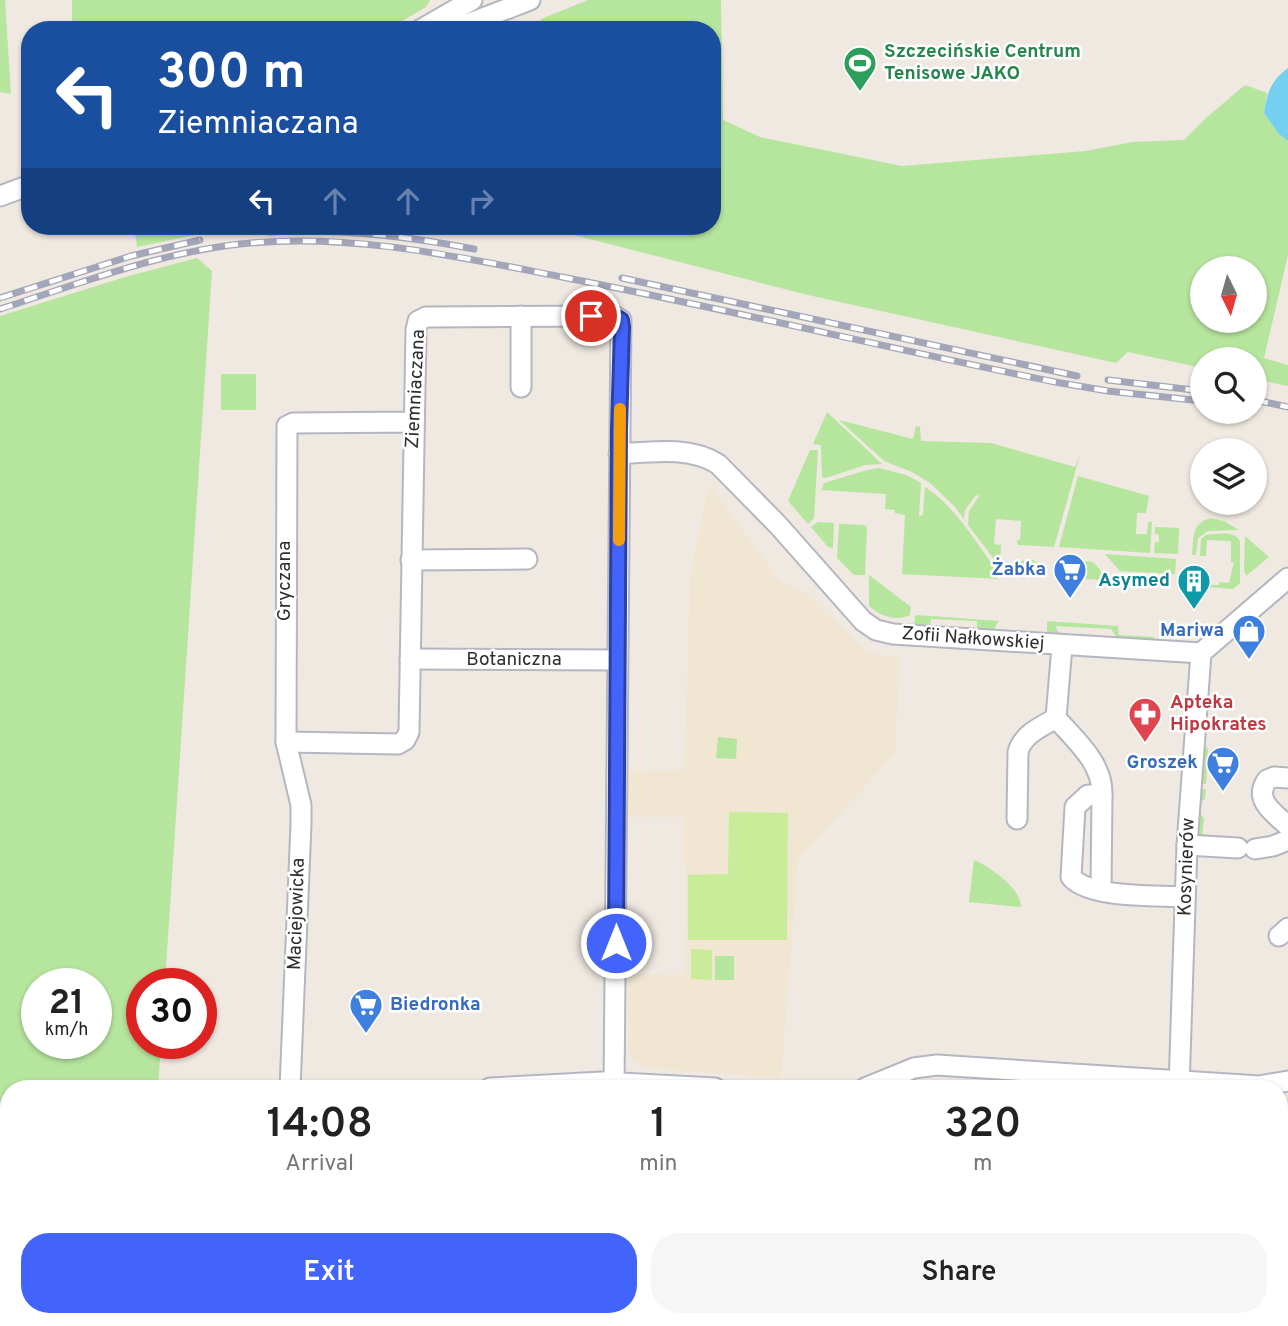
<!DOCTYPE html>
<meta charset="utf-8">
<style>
:root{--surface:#fff;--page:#f6f6f6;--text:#222;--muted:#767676;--accent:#4264fb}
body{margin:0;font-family:Overpass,sans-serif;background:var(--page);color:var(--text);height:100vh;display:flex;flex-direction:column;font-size:26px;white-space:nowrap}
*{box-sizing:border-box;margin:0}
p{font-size:23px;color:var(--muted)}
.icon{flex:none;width:38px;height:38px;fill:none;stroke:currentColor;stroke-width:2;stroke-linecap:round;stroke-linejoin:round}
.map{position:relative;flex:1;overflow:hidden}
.drawer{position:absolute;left:0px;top:1080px;width:1288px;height:247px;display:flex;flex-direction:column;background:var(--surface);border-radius:28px 28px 0 0;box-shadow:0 2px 5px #0004}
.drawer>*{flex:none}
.banner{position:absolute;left:21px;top:21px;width:700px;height:214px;border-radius:28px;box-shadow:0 2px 5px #0004;background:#1a4fa0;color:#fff;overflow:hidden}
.needle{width:46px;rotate:175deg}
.fabs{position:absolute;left:1190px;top:256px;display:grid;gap:14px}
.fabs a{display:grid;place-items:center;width:77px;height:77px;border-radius:50%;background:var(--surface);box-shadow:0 2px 5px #0004;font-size:35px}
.speed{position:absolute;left:21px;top:968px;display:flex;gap:14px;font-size:35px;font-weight:700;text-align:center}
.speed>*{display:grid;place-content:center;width:91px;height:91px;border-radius:50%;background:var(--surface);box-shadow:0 2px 5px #0004;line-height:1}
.speed small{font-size:18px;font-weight:400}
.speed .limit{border:10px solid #d22;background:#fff;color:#111}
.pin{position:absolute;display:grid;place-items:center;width:60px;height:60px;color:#fff;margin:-30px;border:4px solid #fff;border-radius:50%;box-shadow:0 2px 7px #0007}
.me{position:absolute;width:77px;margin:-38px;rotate:0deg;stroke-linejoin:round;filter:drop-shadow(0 0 5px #0008)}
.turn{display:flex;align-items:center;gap:24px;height:147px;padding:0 21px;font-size:32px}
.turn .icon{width:91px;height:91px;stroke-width:2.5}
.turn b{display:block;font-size:49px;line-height:60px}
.lanes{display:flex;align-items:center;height:66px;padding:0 21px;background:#0003;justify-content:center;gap:35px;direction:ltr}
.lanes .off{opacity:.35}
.eta{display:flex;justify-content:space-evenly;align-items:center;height:119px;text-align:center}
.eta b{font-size:42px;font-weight:600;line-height:49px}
.button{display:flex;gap:14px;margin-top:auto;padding:14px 21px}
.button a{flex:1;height:80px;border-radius:28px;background:var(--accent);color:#fff;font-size:28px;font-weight:600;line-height:80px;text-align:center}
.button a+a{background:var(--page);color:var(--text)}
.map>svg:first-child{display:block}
.education{fill:#f0e6d1}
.green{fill:#b6e59e;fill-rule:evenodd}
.pitch{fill:#c9ec9a}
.water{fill:#75cff0}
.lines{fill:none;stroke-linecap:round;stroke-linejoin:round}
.minor-casing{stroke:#b4b7c1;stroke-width:23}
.minor{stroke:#fff;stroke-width:19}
.rail-casing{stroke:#a3a6b8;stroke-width:7}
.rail{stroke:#fff;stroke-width:4.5;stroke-dasharray:13;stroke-linecap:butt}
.route-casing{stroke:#2b41a3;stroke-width:18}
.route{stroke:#4264fb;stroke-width:12}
.slow{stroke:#f59e0b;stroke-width:12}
.labels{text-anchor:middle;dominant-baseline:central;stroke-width:5;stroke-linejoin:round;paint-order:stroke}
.leisure-label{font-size:19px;font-weight:bold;fill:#27864d;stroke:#fff;text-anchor:start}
.street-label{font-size:19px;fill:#2e2e2e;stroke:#fff}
.shop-label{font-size:19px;font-weight:bold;fill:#366cbe;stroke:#fff;text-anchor:end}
.culture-label{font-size:19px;font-weight:bold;fill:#0d838f;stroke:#fff;text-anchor:end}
.health-label{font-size:19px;font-weight:bold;fill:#be3a42;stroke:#fff;text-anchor:start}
</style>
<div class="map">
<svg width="1288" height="1326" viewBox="0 0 1288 1326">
<rect width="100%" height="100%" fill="#efe9e1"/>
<polygon class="education" points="709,485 779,580 805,593 869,654 900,657 895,753 798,860 781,1078 649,1068 634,1061 628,1049 628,974 685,975 686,864 683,863 684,817 628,817 628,771 684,770 691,570"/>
<g class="green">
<polygon points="0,0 5,0 11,94 0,92"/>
<polygon points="72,0 430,0 426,7 387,30 72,30"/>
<path d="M 588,0 L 721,0 L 723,120 L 760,137 L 902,166 L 1086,151 L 1132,142 L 1184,140 L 1207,117 L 1245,85 L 1267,93 L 1264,113 L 1279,134 L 1288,141 L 1288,255 L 1264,358 L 1288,365 L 1288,386 L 1255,379 L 1255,359 L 1202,359 L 1202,368 L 1128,352 L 1116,363 L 808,295 L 539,226 L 712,226 L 712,30 L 540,30 L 541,19 ZM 1202,268 L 1255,268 L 1255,320 L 1202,320 Z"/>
<polygon points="134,226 239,226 137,247"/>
<path d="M 197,258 L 212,271 L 165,983 L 142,984 L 142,1043 L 161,1043 L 158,1088 L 9,1088 L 9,1192 L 0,1202 L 0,316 L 125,277 ZM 37,984 L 96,984 L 96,1043 L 37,1043 Z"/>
<rect x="221" y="374" width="35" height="36"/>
<polygon points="827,412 882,464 865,465 826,478 822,477 821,445 813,444"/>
<polygon points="839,420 913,439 916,426 920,427 921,441 991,443 1075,467 1080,455 1054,547 1018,545 1017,540 1020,540 1021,521 996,519 994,544 1001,545 1000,567 968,525 969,511 979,496 976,495 965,510 964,519 955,507 930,483 912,472 884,461"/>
<polygon points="810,450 818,450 814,518 808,524 788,501"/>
<path d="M 879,468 L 906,475 L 921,483 L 919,516 L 923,515 L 925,487 C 956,507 976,543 998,572 L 998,579 L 902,574 L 905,515 L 895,513 L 895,510 L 885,509 L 886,494 L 821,490 L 824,483 L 867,470 Z"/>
<polygon points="1078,476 1149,496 1146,513 1137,513 1136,534 1147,534 1148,522 1152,522 1150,553 1059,547"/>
<path d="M 1210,518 L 1224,521 L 1239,530 L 1208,531 L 1198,538 L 1196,555 L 1192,555 C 1194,538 1191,524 1210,518 Z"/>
<polygon points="818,522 834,523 833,548 828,547 811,527"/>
<polygon points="839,524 864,525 867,527 865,575 854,575 837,558"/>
<polygon points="1155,527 1179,528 1178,554 1154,553 1155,542 1159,542 1159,535 1155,534"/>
<path d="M 1206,535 C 1217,534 1234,530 1240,541 L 1240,583 L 1233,589 L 1209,587 L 1209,585 L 1219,585 L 1219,582 L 1229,583 L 1234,562 L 1231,562 L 1231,541 L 1207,540 L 1206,556 L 1200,556 L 1201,539 Z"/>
<polygon points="1245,536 1269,557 1246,576 1244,570"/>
<polygon points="1105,554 1176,559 1175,574 1120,571"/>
<polygon points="1067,559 1093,562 1101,571 1101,580 1057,577 1058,565"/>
<polygon points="1033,560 1038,563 1038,577 1014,575 1015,565 1024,560"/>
<path d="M 869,575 L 911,607 L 910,615 C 896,622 880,616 869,606 Z"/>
<polygon points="917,615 999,621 994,629 977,632 977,621 931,619 930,629 914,628 915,616"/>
<polygon points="1047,621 1118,626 1119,635 1154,637 1153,643 1119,641 1111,629 1055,626 1062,638 1047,637"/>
<polygon points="718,737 737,739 736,759 716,758"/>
<polygon points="1202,741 1208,749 1206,784 1198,784 1198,789 1206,789 1205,799 1201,802 1200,814 1204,818 1202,839 1197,835 1194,828 1201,742"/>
<path d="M 974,860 C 990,867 1021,888 1021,907 L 969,902 Z"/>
<rect x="715" y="956" width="19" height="24"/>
<polygon points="9,1241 9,1318 282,1318 288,1322 310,1326 0,1326 0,1250"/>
</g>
<g class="pitch">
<polygon points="729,812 788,813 787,940 688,940 688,875 728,874"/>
<polygon points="691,949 712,950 712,980 691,979"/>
</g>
<path class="water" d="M 1288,68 L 1288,141 L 1279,134 L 1264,113 C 1267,93 1271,80 1288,68 Z"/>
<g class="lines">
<defs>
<g id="minor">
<polyline points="420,30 472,0"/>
<polyline points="452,30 530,0"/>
<polyline points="0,196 30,185"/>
<polyline points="521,316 521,387"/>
<polyline points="413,422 293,423 287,426 286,742 398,744 405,740 409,732 416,330 418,321 426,317 614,316 621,320 614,1088"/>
<path d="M 619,454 C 651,452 689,446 718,464 L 778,525 L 863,621 L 876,630 L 893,634 L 1201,653 L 1288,578"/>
<polyline points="411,560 527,559"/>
<path d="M 1062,646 L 1056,718 C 1076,741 1103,763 1102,795 L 1088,795 L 1075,807 L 1071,877 C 1090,899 1157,895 1185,897"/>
<polyline points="410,659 617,660"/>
<polyline points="286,742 301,805 301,824 290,1088"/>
<path d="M 1288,778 L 1274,777 L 1267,780 C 1253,800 1274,813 1288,826"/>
<path d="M 1017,819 L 1018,752 C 1023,734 1041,727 1056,718"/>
<polyline points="1187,845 1238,848"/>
<polyline points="1255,849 1273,846 1288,840"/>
<polyline points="1101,890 1102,795"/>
<polyline points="1279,936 1288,928"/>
<polyline points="490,1088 602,1082 715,1088"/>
<polyline points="865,1088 914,1068 937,1065 1259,1086 1288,1081"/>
<polyline points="1179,1088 1187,845 1201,653"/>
<polyline points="0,1222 9,1213"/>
<polyline points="612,1318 613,1326"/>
<polyline points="742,1318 743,1326"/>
<polyline points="797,1326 797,1318"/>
<polyline points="891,1326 891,1318"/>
<polyline points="1046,1326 1047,1318"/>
<polyline points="1163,1326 1163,1318"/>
</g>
</defs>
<use href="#minor" class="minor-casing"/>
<use href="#minor" class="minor"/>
<defs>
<g id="rail">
<path d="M 269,232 C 339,228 406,236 474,249"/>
<polyline points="622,278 1077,376"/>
<polyline points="0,298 131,256 200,240"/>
<path d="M 0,309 C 78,284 158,253 240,244 C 351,232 459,257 567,278 C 730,310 892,349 1055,382 L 1108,391 L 1202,401"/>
<polyline points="1108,380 1202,391"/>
<polyline points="1255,400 1288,407"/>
</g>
</defs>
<use href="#rail" class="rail-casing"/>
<use href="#rail" class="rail"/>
</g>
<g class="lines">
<defs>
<polyline id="route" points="591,316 614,316 621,320 622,327 619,429 616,943"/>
</defs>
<use href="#route" class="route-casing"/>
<use href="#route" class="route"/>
<polyline class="slow" points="619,540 620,409"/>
</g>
<defs>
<symbol id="stadium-pin" viewBox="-11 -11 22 30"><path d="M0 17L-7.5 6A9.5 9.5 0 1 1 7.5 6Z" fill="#2e9e5b" stroke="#fff"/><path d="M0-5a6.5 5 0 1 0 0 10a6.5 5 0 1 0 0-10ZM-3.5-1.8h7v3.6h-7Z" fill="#fff"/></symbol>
<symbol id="supermarket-pin" viewBox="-11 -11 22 30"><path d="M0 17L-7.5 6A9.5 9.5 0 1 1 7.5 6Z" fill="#3f7fe0" stroke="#fff"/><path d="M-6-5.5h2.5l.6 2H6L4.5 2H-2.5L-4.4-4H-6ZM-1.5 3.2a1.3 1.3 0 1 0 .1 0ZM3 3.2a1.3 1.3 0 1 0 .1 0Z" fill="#fff"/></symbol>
<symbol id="building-pin" viewBox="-11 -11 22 30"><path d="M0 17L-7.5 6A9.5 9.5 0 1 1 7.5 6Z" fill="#0f9aa8" stroke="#fff"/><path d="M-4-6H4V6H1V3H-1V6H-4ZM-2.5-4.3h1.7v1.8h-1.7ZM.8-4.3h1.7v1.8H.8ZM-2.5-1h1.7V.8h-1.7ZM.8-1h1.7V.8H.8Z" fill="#fff"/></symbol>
<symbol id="shop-pin" viewBox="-11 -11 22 30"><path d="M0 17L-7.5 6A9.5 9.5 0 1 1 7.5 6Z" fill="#3f7fe0" stroke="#fff"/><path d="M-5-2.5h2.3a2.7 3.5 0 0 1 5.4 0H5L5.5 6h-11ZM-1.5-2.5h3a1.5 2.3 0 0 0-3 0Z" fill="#fff"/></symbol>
<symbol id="pharmacy-pin" viewBox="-11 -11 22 30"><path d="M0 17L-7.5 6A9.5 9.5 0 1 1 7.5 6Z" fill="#e0444e" stroke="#fff"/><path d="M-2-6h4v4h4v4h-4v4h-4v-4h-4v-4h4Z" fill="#fff"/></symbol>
</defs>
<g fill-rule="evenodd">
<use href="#stadium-pin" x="841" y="44" width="38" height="52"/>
<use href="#supermarket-pin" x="1051" y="551" width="38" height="52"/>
<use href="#building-pin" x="1175" y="562" width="38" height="52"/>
<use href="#shop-pin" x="1230" y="612" width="38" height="52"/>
<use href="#pharmacy-pin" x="1126" y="695" width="38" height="52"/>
<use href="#supermarket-pin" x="1204" y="744" width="38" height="52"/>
<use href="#supermarket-pin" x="347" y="986" width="38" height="52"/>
</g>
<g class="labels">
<g class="leisure-label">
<text x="884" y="52">Szczecińskie Centrum<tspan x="884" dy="22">Tenisowe JAKO</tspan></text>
</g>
<g class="street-label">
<text transform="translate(416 389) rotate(-87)">Ziemniaczana</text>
<text transform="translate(285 581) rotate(-90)">Gryczana</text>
<text transform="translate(973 639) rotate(4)">Zofii Nałkowskiej</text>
<text x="514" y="660">Botaniczna</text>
<text transform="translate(1187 867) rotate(-88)">Kosynierów</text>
<text transform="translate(297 914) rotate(-88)">Maciejowicka</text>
</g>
<g class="shop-label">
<text x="1046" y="570">Żabka</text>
<text x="1224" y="631">Mariwa</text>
<text x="1198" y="763">Groszek</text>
<text x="390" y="1005" text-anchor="start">Biedronka</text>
</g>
<g class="culture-label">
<text x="1170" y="581">Asymed</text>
</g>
<g class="health-label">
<text x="1170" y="703">Apteka<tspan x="1170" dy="22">Hipokrates</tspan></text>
</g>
</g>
</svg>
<div class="fabs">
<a><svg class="needle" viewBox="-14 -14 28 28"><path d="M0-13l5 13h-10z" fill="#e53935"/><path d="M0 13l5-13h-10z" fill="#767676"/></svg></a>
<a><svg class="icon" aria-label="search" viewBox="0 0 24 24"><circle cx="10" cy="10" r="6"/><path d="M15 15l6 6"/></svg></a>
<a><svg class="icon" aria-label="layers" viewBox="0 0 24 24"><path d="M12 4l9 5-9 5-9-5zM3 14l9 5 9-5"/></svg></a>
</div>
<div class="speed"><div>21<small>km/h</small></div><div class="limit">30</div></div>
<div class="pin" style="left:591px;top:316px;background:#d93025"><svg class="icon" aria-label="arrive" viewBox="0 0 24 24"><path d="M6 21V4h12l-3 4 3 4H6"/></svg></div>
<svg class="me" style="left:616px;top:943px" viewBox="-20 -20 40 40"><circle r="17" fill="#4264fb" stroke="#fff" stroke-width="3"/><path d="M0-11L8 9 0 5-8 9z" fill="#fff"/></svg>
<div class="banner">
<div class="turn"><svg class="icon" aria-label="left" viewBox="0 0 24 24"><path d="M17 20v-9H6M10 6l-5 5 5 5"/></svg><div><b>300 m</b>Ziemniaczana</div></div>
<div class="lanes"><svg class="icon" aria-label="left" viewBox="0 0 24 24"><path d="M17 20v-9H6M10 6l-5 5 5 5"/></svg><svg class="icon off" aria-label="ahead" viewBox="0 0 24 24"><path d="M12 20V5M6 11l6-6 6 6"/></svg><svg class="icon off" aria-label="ahead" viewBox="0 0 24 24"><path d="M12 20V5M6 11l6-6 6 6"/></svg><svg class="icon off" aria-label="right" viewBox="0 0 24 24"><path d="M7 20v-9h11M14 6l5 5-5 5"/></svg></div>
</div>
<section class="drawer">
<div class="eta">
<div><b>14:08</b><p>Arrival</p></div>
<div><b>1</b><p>min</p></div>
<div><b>320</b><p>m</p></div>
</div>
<div class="button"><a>Exit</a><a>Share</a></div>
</section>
</div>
